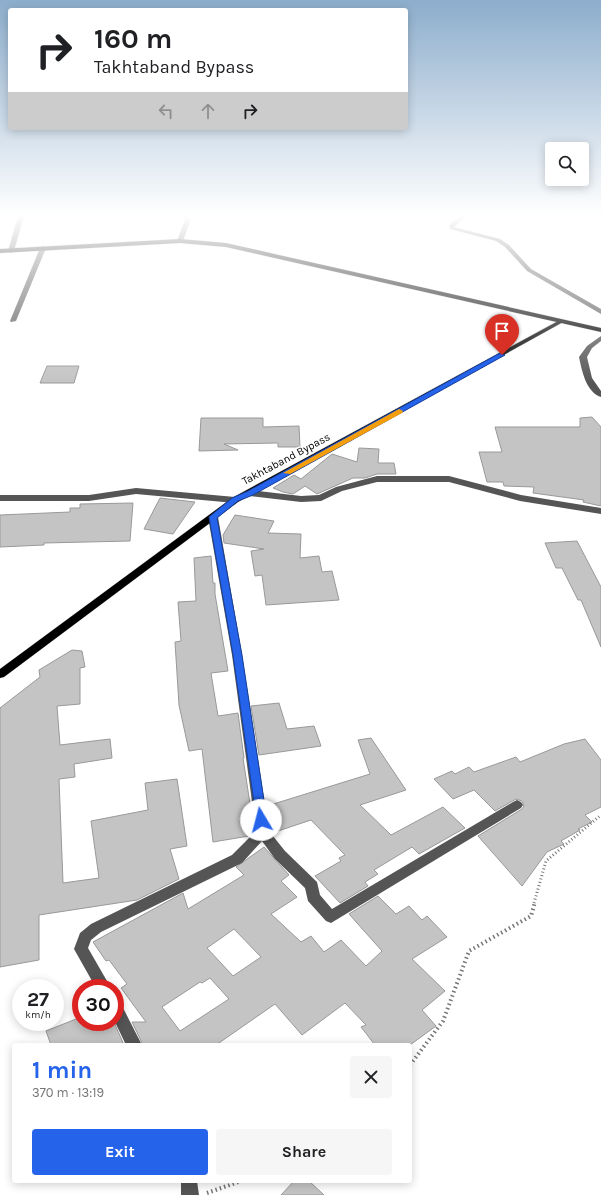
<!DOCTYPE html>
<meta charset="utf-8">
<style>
:root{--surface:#fff;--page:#f6f6f6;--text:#202124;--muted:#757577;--accent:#2563eb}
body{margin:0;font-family:Karla,sans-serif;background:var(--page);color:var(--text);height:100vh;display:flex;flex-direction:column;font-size:15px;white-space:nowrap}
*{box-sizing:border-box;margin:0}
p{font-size:13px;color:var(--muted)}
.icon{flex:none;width:22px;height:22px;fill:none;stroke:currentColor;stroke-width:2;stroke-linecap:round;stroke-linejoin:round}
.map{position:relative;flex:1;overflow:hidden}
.sheet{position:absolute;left:12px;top:1043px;width:400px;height:140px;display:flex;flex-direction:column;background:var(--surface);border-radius:4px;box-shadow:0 2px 10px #0003}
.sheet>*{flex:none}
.hud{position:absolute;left:8px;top:8px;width:400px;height:122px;border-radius:4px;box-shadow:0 2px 10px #0003;background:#fff;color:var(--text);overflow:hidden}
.tools{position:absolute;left:545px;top:142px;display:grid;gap:8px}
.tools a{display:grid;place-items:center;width:44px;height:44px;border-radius:4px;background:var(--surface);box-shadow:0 2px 10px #0003;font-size:20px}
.speed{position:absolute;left:12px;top:979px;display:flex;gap:8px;font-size:20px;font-weight:700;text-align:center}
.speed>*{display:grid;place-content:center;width:52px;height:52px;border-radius:50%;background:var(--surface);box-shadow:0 2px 10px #0003;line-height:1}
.speed small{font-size:10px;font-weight:400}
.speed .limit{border:6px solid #d22;background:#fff;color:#111}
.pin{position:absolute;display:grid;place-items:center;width:34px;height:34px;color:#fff;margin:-41px -17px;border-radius:50% 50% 50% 0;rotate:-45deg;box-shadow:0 0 4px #0007}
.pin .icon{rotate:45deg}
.me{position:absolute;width:44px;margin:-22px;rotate:352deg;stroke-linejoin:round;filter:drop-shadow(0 0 3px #0008)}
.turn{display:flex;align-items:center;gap:14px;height:84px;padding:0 20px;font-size:18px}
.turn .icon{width:52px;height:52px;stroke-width:2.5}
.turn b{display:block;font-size:28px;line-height:34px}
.lanes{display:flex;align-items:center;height:38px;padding:0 20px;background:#0003;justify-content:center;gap:20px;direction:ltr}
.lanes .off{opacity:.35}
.round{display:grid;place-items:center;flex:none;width:42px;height:42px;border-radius:4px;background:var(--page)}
.headline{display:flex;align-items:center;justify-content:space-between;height:68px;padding:0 20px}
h1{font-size:24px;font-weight:700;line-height:30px;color:var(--accent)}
.action{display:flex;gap:8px;margin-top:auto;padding:8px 20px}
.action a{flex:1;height:46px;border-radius:4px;background:var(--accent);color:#fff;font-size:16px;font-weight:700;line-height:46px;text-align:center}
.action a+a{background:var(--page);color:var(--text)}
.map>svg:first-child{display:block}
.building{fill:#c4c4c4;stroke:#999;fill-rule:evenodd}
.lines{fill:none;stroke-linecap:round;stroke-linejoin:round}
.major-casing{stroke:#dbdbdb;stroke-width:1}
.highway-casing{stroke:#dbdbdb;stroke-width:1}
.path-far1{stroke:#777;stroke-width:3;stroke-dasharray:1 2.5;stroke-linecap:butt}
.path{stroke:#777;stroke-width:4;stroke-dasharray:1.5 3;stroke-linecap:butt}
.minor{fill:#555;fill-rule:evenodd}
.major{fill:#000;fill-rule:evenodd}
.highway{fill:#000;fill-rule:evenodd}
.route{fill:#2563eb;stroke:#184099}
.slow{fill:#f59e0b}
.labels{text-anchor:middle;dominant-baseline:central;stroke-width:3;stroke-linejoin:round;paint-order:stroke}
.street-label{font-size:11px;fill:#000;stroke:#fff}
</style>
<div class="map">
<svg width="601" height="1195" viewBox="0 0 601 1195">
<rect width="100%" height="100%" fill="#fff"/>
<g class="building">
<polygon points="47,366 79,366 74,383 40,383"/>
<polygon points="592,417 601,427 601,506 583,502 584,500 533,493 534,487 504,486 503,482 487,482 479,452 502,452 495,427 580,427 580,418"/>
<polygon points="201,418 263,418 263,427 299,426 300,447 278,447 278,443 224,444 238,450 199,451"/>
<polygon points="359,448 379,449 378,463 394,463 396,474 377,474 365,478 353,478 317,494 305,486 293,494 283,492 273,488 294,475 301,479 332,454 357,462"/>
<polygon points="160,498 195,502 173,534 144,529"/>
<polygon points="133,503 130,541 44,543 44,545 0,547 0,515 70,512 70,508 80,508 80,504"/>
<polygon points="235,515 274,521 268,533 301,534 300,558 319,556 322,572 332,571 339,600 266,605 262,575 255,576 251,551 264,549 224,543 223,535"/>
<polygon points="577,541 601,587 601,647 581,600 578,600 562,568 556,568 545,543"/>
<polygon points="211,556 213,583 215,583 215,594 228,671 211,673 218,716 238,713 244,758 243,758 254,830 249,836 213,842 202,749 189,751 179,705 175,642 181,641 178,602 196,601 194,558"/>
<polygon points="72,650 82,651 85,667 80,668 80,704 57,706 60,745 110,739 112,758 74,764 75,777 59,779 63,883 99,878 91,821 148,810 145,783 177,779 187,846 170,849 179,879 137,900 39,915 39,960 0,967 0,708 40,677 39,670"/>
<polygon points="279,703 287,729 314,726 321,746 259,755 251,706"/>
<polygon points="371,738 406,790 360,805 391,835 443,807 465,828 419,854 412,847 374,870 378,874 365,882 368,886 340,903 315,876 341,861 339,858 345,855 311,820 272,833 267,806 370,774 358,740"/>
<polygon points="585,739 601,760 601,807 585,815 592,822 578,829 580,830 561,841 564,844 547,852 522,886 478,836 522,809 524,806 522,801 516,799 495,811 474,790 453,799 434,779 452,771 455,774 469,767 474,772 516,757 520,762 564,744"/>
<path d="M 264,847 L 289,875 L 281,881 L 297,897 L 271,914 L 301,942 L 311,936 L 324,952 L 341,940 L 366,966 L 382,951 L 349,914 L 378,896 L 396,914 L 409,906 L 422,920 L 427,916 L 447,937 L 412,959 L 445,991 L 422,1010 L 436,1026 L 410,1045 L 375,1045 L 361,1027 L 366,1025 L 345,1003 L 302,1035 L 275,1004 L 216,1045 L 143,1045 L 132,1022 L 146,1022 L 121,988 L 127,984 L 109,960 L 106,961 L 93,942 L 183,893 L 188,909 L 244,875 L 236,867 ZM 234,929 L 261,957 L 233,976 L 207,948 ZM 210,978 L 229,999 L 180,1031 L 162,1007 L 200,982 L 202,983 Z"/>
<polygon points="81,1017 81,1022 114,1022 124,1045 51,1045 46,1031"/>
<polygon points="294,1181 309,1181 324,1195 281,1195"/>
</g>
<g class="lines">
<defs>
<polygon id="major" points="560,320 565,321 238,502 4,677 0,678 0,669 232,498"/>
<polygon id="highway" points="180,239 226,243 601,328 601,332 226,247 180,243 0,253 0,249"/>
</defs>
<use href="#major" class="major-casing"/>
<use href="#highway" class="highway-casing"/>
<polyline class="path-far1" points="534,903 546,861 601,815"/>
<g class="path">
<polyline points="410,1065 443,1021 469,951 531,916 535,902"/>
<polyline points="207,1193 241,1181"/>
</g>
<g class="minor">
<polygon points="18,216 24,216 14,251 11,253 8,251"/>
<polygon points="182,216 188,216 191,219 183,241 180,243 177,241 185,219"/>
<polygon points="460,216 467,216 454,227 500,239 509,245 531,269 601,309 601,314 527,271 505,247 496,241 450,229 449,225"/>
<polygon points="43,246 46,248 16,321 11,322 10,321 40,248"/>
<path d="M 601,336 L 601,341 L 592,348 L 587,357 L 592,378 L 601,391 L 601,397 C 586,392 582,371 579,357 L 587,346 Z"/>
<polygon points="377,476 449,476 521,495 601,508 601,514 520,501 449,482 377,482 342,491 321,501 301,502 250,496 246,493 250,490 301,496 319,495 336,487"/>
<polygon points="136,488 235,497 239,500 235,503 136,494 89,501 0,501 0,495 89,495"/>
<polygon points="213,514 218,517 242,655 269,831 285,851 317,882 320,895 332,909 513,802 517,800 521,802 523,805 521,808 331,923 326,921 308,901 305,888 275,859 262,841 242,863 101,932 91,940 88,948 111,988 96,988 74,949 80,933 91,924 232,855 256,831 232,655 208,517"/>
<polygon points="115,1000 120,1002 142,1045 126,1045 115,1022"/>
<polygon points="181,1181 197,1181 199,1195 181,1195"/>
</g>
<use href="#major" class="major"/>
<use href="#highway" class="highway"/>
</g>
<linearGradient id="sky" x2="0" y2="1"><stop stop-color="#8cadcc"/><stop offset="0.56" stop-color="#fff"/><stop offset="1" stop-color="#fff" stop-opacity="0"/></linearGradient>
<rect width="601" height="384" fill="url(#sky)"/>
<polygon class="route" points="500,353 505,355 253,495 238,501 217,518 242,655 267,820 265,823 257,823 233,655 209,517 232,498 248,491"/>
<polygon class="slow" points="399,409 403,411 402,413 290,474 283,473"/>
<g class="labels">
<g class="street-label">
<text transform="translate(286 459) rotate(-28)">Takhtaband Bypass</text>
</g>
</g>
</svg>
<div class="tools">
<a><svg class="icon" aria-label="search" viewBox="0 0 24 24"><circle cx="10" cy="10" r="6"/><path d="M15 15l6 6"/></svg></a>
</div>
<div class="speed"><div>27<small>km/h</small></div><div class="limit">30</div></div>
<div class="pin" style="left:502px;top:355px;background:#d93025"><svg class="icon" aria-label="arrive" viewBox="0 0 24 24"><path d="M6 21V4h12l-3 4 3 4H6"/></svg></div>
<svg class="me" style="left:261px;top:820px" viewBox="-20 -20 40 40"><circle r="19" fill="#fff"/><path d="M0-13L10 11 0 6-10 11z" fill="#2563eb"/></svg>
<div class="hud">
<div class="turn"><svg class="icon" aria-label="right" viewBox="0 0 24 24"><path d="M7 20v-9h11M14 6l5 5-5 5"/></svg><div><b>160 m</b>Takhtaband Bypass</div></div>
<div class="lanes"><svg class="icon off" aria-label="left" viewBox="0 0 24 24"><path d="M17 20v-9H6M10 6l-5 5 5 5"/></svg><svg class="icon off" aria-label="ahead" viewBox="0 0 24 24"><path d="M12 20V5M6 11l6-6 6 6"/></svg><svg class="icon" aria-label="right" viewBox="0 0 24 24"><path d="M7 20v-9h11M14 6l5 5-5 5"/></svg></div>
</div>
<section class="sheet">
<div class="headline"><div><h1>1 min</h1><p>370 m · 13:19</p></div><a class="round"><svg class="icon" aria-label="close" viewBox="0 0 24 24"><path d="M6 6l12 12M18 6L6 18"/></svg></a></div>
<div class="action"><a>Exit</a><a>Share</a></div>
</section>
</div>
